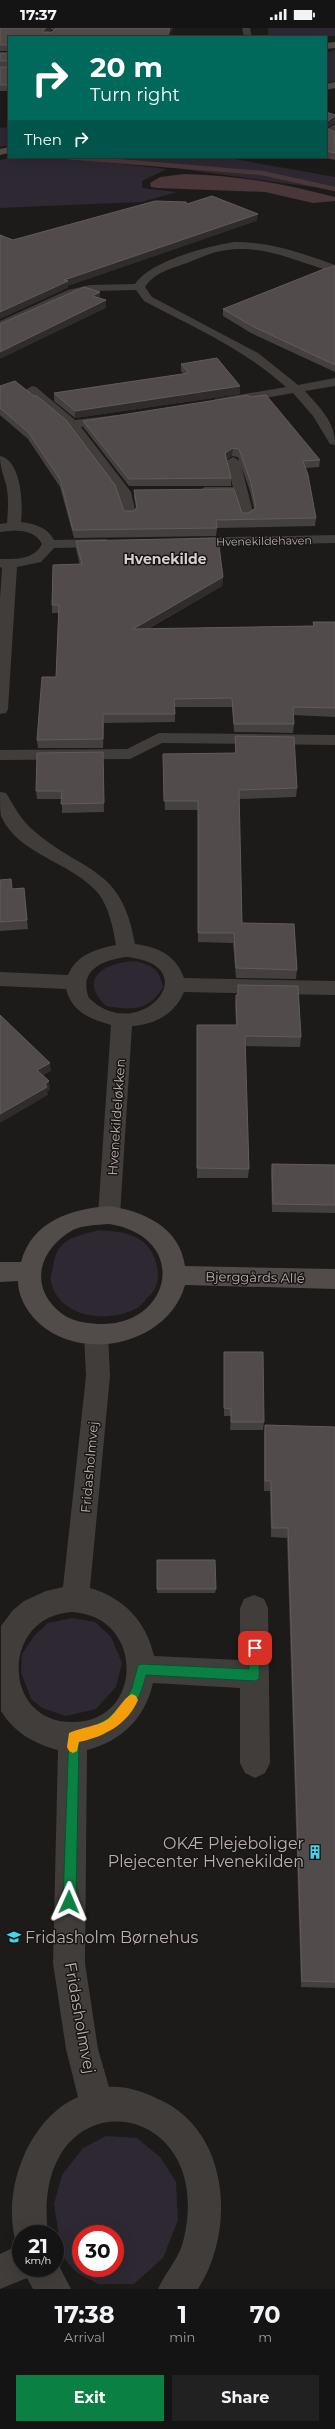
<!DOCTYPE html>
<meta charset="utf-8">
<style>
:root{--surface:#151414;--page:#222122;--text:#f1f3f6;--muted:#9d9ea0;--line:#343334;--accent:#0b8043}
body{margin:0;font-family:Montserrat,sans-serif;background:var(--page);color:var(--text);height:100vh;display:flex;flex-direction:column;font-size:15px;white-space:nowrap}
*{box-sizing:border-box;margin:0}
p{font-size:13px;color:var(--muted)}
.icon{flex:none;width:22px;height:22px;fill:none;stroke:currentColor;stroke-width:2;stroke-linecap:round;stroke-linejoin:round}
.map{position:relative;height:2261px;overflow:hidden}
.sheet{display:flex;flex-direction:column;background:var(--surface);flex:1}
.sheet>*{flex:none}
.hud{position:absolute;left:8px;top:8px;width:319px;height:122px;border-radius:0px;box-shadow:0 4px 16px #0002,0 0 0 1px var(--line);background:#00695c;color:#fff;overflow:hidden}
.speed{position:absolute;left:12px;top:2197px;display:flex;gap:8px;font-size:20px;font-weight:700;text-align:center}
.speed>*{display:grid;place-content:center;width:52px;height:52px;border-radius:50%;background:var(--surface);box-shadow:0 4px 16px #0002,0 0 0 1px var(--line);line-height:1}
.speed small{font-size:10px;font-weight:400}
.speed .limit{border:6px solid #d22;background:#fff;color:#111}
.pin{position:absolute;display:grid;place-items:center;width:34px;height:34px;color:#fff;margin:-17px;border-radius:8px;box-shadow:0 2px 6px #0006}
.me{position:absolute;width:44px;margin:-22px;rotate:1deg;stroke-linejoin:round;filter:drop-shadow(0 0 3px #0008)}
.turn{display:flex;align-items:center;gap:14px;height:84px;padding:0 16px;font-size:18px}
.turn .icon{width:52px;height:52px;stroke-width:2.5}
.turn b{display:block;font-size:28px;line-height:34px}
.then{display:flex;align-items:center;height:38px;padding:0 16px;background:#0003;gap:8px;font-size:15px}
.eta{display:flex;justify-content:space-evenly;align-items:center;height:68px;text-align:center}
.eta b{font-size:24px;font-weight:700;line-height:28px}
.button{display:flex;gap:8px;margin-top:auto;padding:8px 16px}
.button a{flex:1;height:46px;border-radius:0px;background:var(--accent);color:#fff;font-size:16px;font-weight:700;line-height:46px;text-align:center}
.button a+a{background:var(--page);color:var(--text)}
.status{display:flex;justify-content:space-between;align-items:center;height:28px;padding:0 20px;background:var(--surface);direction:ltr}
.status svg{height:11px;fill:currentColor}
.map>svg:first-child{display:block}
.green{fill:#2d2831;fill-rule:evenodd}
.water{fill:#493739}
.lines{fill:none;stroke-linecap:round;stroke-linejoin:round}
.stream{stroke:#493739;stroke-width:4.5}
.street{fill:#413d3b;fill-rule:evenodd}
.secondary{fill:#514b49;fill-rule:evenodd}
.wall{fill:#44403f;fill-rule:evenodd}
.shaded-wall{fill:#2f2c2b}
.building{fill:#514c4b;stroke:#615c5a}
.route{fill:#0b8043;stroke:#07532c}
.slow{fill:#f59e0b}
.labels{text-anchor:middle;dominant-baseline:central;stroke-width:3;stroke-linejoin:round;paint-order:stroke}
.far-street-label{font-size:11px;fill:#bbafad;stroke:#171615}
.street-label{font-size:13px;fill:#bbafad;stroke:#171615}
.far-district-label{font-size:14px;font-weight:bold;fill:#d7d0ce;stroke:#171615}
.near-poi-label{font-size:16px;fill:#bbafad;stroke:#171615;text-anchor:end}
.near-street-label{font-size:16px;fill:#bbafad;stroke:#171615}
</style>
<div class="status"><b>17:37</b><svg viewBox="0 0 49 12"><path d="M0 12V9h3v3zM5 12V6h3v6zM10 12V3h3v9zM15 12V0h3v12zM26 1h20v11H26zM47 4h2v5h-2z"/></svg></div>
<div class="map">
<svg width="335" height="2261" viewBox="0 0 335 2261">
<rect width="100%" height="100%" fill="#1c1b1a"/>
<g class="green">
<polygon points="268,0 335,0 335,8 268,9"/>
<polygon points="335,22 335,53 326,55 326,25"/>
<polygon points="9,99 9,117 0,119 0,100"/>
<polygon points="15,129 56,129 167,141 142,153 142,160 177,164 142,174 0,180 0,132"/>
<polygon points="94,129 224,129 335,149 335,162"/>
<path d="M 136,933 C 153,938 159,941 163,959 C 148,984 132,982 106,978 C 76,949 107,934 136,933 Z"/>
<path d="M 99,1202 C 114,1203 129,1204 142,1213 C 157,1224 165,1253 150,1267 C 146,1271 142,1277 137,1280 C 109,1296 59,1290 51,1254 C 50,1249 52,1243 53,1239 C 54,1232 56,1224 60,1219 C 69,1208 86,1206 99,1202 Z"/>
<polygon points="72,1590 95,1594 111,1609 122,1635 116,1659 96,1681 66,1688 42,1680 31,1671 21,1644 22,1626 34,1608 48,1595"/>
<path d="M 106,2108 L 137,2110 L 161,2130 L 176,2154 L 178,2192 L 163,2230 L 134,2256 L 98,2256 L 76,2244 L 62,2228 L 54,2176 L 62,2147 L 83,2120 ZM 81,2206 L 115,2206 L 115,2240 L 81,2240 Z"/>
</g>
<path class="water" d="M 184,146 C 236,147 285,156 335,169 L 335,173 L 313,175 L 265,164 L 157,160 L 151,159 L 150,155 L 160,149 Z"/>
<g class="lines">
<polyline class="stream" points="67,129 262,145 335,161"/>
<g class="street">
<polygon points="242,0 250,0 252,9 244,9"/>
<polygon points="335,96 335,110 326,106 326,102"/>
<path d="M 234,214 C 270,214 302,225 335,237 L 335,244 C 294,234 266,215 221,223 C 209,225 198,231 187,235 C 170,241 155,244 145,259 L 152,269 L 258,325 L 298,357 L 335,350 L 335,358 L 305,363 C 320,380 335,393 335,417 L 330,416 L 313,388 L 293,365 L 220,378 L 215,377 L 214,374 L 215,371 L 286,359 C 244,321 193,299 144,273 L 136,262 L 90,263 L 76,267 L 0,302 L 0,293 L 68,262 L 90,257 L 135,256 C 150,233 208,218 234,214 Z"/>
<polygon points="32,358 36,359 75,392 117,387 119,390 117,393 81,399 131,464 136,486 134,489 124,489 117,464 67,399 28,365 26,362"/>
<path d="M 0,428 C 22,433 23,477 21,494 C 35,496 47,499 54,512 L 106,511 L 113,515 L 106,519 L 54,520 L 41,534 L 17,539 L 8,681 L 6,685 L 0,686 L 0,571 L 2,540 L 0,539 L 0,531 C 16,531 34,532 42,516 C 34,500 15,502 0,504 L 0,496 L 7,495 C 8,482 9,469 6,456 C 3,446 0,439 0,428 Z"/>
<polygon points="233,429 240,433 254,488 252,491 242,491 235,467 205,467 198,463 205,459 233,459 226,433"/>
<polygon points="335,507 335,515 188,518 181,514 188,510"/>
<polygon points="159,705 335,707 335,717 162,715 130,731 0,732 0,722 127,721"/>
<path d="M 0,764 L 6,765 C 15,779 20,791 33,802 C 83,846 122,837 135,916 C 158,919 176,927 184,950 L 335,953 L 335,967 L 184,964 C 175,986 154,997 132,998 L 120,1187 L 117,1193 L 109,1196 L 101,1193 L 98,1187 L 111,997 C 90,991 72,984 66,961 L 0,958 L 0,944 L 68,947 C 76,927 96,921 116,917 C 113,900 109,879 98,865 C 72,834 18,827 1,788 C 0,782 0,770 0,764 ZM 126,929 C 210,937 139,1019 89,970 C 78,942 103,932 126,929 Z"/>
<path d="M 96,1297 L 105,1300 L 108,1307 L 110,1348 L 90,1560 C 124,1570 146,1593 154,1628 L 240,1632 L 240,1580 L 244,1571 L 254,1567 L 264,1571 L 268,1580 L 270,1735 L 265,1745 L 255,1750 L 245,1745 L 240,1735 L 240,1660 L 153,1655 C 145,1690 122,1713 87,1722 L 85,1935 L 98,2021 L 109,2059 C 125,2058 141,2063 156,2070 C 229,2100 237,2200 198,2261 L 158,2261 C 166,2243 180,2230 184,2210 C 217,2065 29,2046 48,2206 L 21,2206 L 21,2240 L 55,2240 L 55,2230 L 71,2261 L 33,2261 L 27,2250 L 0,2261 L 0,2226 L 17,2218 C 0,2166 27,2091 78,2069 L 66,2021 L 53,1935 L 58,1722 C 34,1716 14,1704 1,1683 L 1,1598 L 13,1582 L 24,1573 L 46,1563 L 63,1559 L 86,1348 L 84,1307 L 87,1300 ZM 72,1584 C 145,1588 144,1693 74,1694 C 1,1696 0,1588 72,1584 Z"/>
</g>
<g class="secondary">
<polygon points="335,14 335,20 326,21 326,15"/>
<polygon points="335,54 335,60 326,62 326,56"/>
<polygon points="9,119 9,125 0,127 0,121"/>
<path d="M 109,1178 C 143,1183 180,1199 185,1238 L 335,1241 L 335,1261 L 185,1257 C 167,1322 65,1339 27,1281 C 22,1273 18,1263 18,1253 L 0,1254 L 0,1234 L 21,1234 C 32,1193 71,1181 109,1178 ZM 109,1196 C 191,1209 172,1299 98,1296 C 85,1295 71,1293 61,1285 C 28,1259 39,1221 73,1202 C 84,1197 97,1197 109,1196 Z"/>
</g>
</g>
<g class="wall">
<path d="M 0,0 L 173,0 L 169,9 L 9,9 L 9,23 L 0,23 ZM 51,2 L 54,2 L 52,4 L 48,4 Z"/>
<rect x="0" y="25" width="9" height="14"/>
<rect x="0" y="39" width="9" height="24"/>
<polygon points="326,84 335,95 326,100 335,104 335,132 322,129 326,129"/>
<polygon points="335,238 335,344 251,305 223,288 223,281"/>
<polygon points="181,336 240,358 240,366 75,390 54,373 54,365 184,346 181,343"/>
<polygon points="0,358 124,483 134,483 136,480 134,469 134,462 242,485 248,485 254,481 250,463 238,429 232,428 227,431 231,450 231,458 129,458 84,400 83,393 250,369 320,432 319,439 306,440 316,490 315,498 217,500 216,508 74,510 60,459 28,411 0,387"/>
<polygon points="76,513 223,549 222,558 148,601 313,598 313,594 335,594 335,689 293,687 294,696 293,705 234,704 232,679 175,679 175,694 104,695 103,720 38,720 37,712 56,649 59,585 52,585 52,577 80,537 76,521"/>
<polygon points="235,708 297,760 296,769 239,771 242,895 297,942 296,951 236,950 233,915 198,914 198,782 165,782 163,726 235,725"/>
<polygon points="103,724 104,784 62,785 62,771 37,771 36,763"/>
<polygon points="0,852 12,861 27,892 28,901 0,903"/>
<polygon points="238,957 301,1009 300,1019 245,1018 249,1141 248,1150 197,1150 197,1006 236,997 235,977 236,967 237,967"/>
<polygon points="272,1136 335,1137 335,1185 272,1184 271,1144"/>
<polygon points="224,1324 264,1394 263,1402 230,1402 231,1388 224,1388"/>
<polygon points="265,1397 335,1399 335,1960 301,1959 287,1510 271,1509 270,1463 264,1463 264,1407"/>
<polygon points="157,1532 216,1561 215,1565 157,1565"/>
</g>
<g class="shaded-wall">
<polygon points="46,0 51,0 51,2 43,9 42,4"/>
<polygon points="170,0 173,0 169,9 167,9"/>
<polygon points="335,88 335,95 326,100 326,94"/>
<polygon points="258,186 257,193 68,258 68,260 0,291 0,284 64,252"/>
<polygon points="100,264 100,271 92,268"/>
<polygon points="106,272 106,280 0,331 0,324"/>
<polygon points="240,358 240,366 75,390 75,383"/>
<polygon points="233,420 232,428 225,432 225,425"/>
<polygon points="223,549 222,558 133,609 133,601"/>
<polygon points="50,1035 51,1043 38,1050 37,1042"/>
<polygon points="49,1053 50,1062 47,1063 48,1067 0,1095 0,1086"/>
</g>
<g class="building">
<polygon points="0,0 46,0 42,4 52,4 56,0 170,0 167,9 9,9 9,17 0,17"/>
<rect x="0" y="25" width="9" height="8"/>
<rect x="0" y="39" width="9" height="18"/>
<polygon points="326,84 335,87 335,88 326,94"/>
<polygon points="326,100 335,104 335,125 326,123"/>
<polygon points="212,168 258,186 64,252 68,253 0,284 0,207 13,212 155,173 186,174 187,176"/>
<polygon points="335,238 335,337 252,298 223,281 324,241"/>
<polygon points="84,259 100,264 92,268 106,272 0,324 0,296"/>
<polygon points="217,330 240,358 75,383 54,365 189,345 181,336"/>
<polygon points="15,353 34,368 37,368 66,392 115,457 124,483 134,483 137,479 134,462 234,461 242,485 248,485 256,480 251,455 239,421 233,420 225,425 231,450 129,451 83,393 248,367 250,369 266,367 320,432 303,433 308,447 316,490 216,492 217,500 73,502 60,451 28,404 0,380 0,358"/>
<polygon points="218,510 223,549 133,601 314,598 313,594 335,594 335,680 293,679 294,696 234,696 232,670 174,671 175,686 103,686 103,711 37,712 42,649 56,649 59,577 52,577 53,537 82,536 76,513"/>
<polygon points="235,708 294,709 297,760 239,762 242,895 294,896 297,942 236,940 234,905 198,905 198,773 164,773 163,726 236,725"/>
<polygon points="103,724 104,775 61,776 62,763 36,763 37,725"/>
<polygon points="11,851 12,861 24,860 27,892 0,894 0,852"/>
<polygon points="238,957 298,958 301,1009 245,1008 249,1141 197,1140 197,997 237,997 236,967 238,967"/>
<polygon points="0,987 50,1035 37,1042 49,1053 45,1056 47,1059 0,1086"/>
<polygon points="272,1136 335,1137 335,1177 273,1176"/>
<polygon points="224,1324 263,1324 264,1394 231,1394 231,1381 224,1380"/>
<polygon points="265,1397 335,1399 335,1954 302,1953 288,1500 272,1500 271,1453 265,1453"/>
<polygon points="157,1532 215,1532 216,1561 157,1561"/>
</g>
<path class="route" d="M 255,1614 L 260,1620 L 259,1651 L 255,1653 L 146,1647 C 138,1683 116,1706 79,1714 L 76,1874 L 74,1879 L 69,1881 L 65,1879 L 63,1874 L 69,1705 L 92,1699 L 108,1690 L 124,1675 L 132,1660 L 138,1637 L 142,1636 L 249,1641 L 249,1620 Z"/>
<path class="slow" d="M 132,1666 L 136,1668 L 138,1672 C 128,1696 104,1709 79,1714 L 77,1723 L 73,1725 L 69,1723 L 67,1719 L 69,1705 C 82,1699 96,1699 108,1691 C 116,1685 124,1669 132,1666 Z"/>
<defs>
<symbol id="building-bare" viewBox="-9 -9 18 18"><path d="M-4-6H4V6H1V3H-1V6H-4ZM-2.5-4.3h1.7v1.8h-1.7ZM.8-4.3h1.7v1.8H.8ZM-2.5-1h1.7V.8h-1.7ZM.8-1h1.7V.8H.8Z" fill="#44d6ea" stroke="#171615" stroke-width="2.5" paint-order="stroke"/></symbol>
<symbol id="school-bare" viewBox="-9 -9 18 18"><path d="M0-5L7-2L0 1L-7-2ZM-4 1L0 2.5L4 1V4Q0 6-4 4Z" fill="#44d6ea" stroke="#171615" stroke-width="2.5" paint-order="stroke"/></symbol>
</defs>
<g fill-rule="evenodd">
<use href="#building-bare" x="305" y="1814" width="20" height="20"/>
<use href="#school-bare" x="4" y="1899" width="20" height="20"/>
</g>
<g class="labels">
<g class="far-street-label">
<text transform="translate(264 513) rotate(-1)">Hvenekildehaven</text>
</g>
<g class="street-label">
<text transform="translate(116 1089) rotate(-86)">Hvenekildeløkken</text>
<text transform="translate(255 1249) rotate(1)">Bjerggårds Allé</text>
<text transform="translate(89 1439) rotate(-85)">Fridasholmvej</text>
</g>
<g class="far-district-label">
<text x="165" y="531">Hvenekilde</text>
</g>
<g class="near-poi-label">
<text x="304" y="1815">OKÆ Plejeboliger<tspan x="304" dy="18">Plejecenter Hvenekilden</tspan></text>
<text x="25" y="1909" text-anchor="start">Fridasholm Børnehus</text>
</g>
<g class="near-street-label">
<text transform="translate(80 1990) rotate(80)">Fridasholmvej</text>
</g>
</g>
</svg>
<div class="speed"><div>21<small>km/h</small></div><div class="limit">30</div></div>
<div class="pin" style="left:255px;top:1620px;background:#d93025"><svg class="icon" aria-label="arrive" viewBox="0 0 24 24"><path d="M6 21V4h12l-3 4 3 4H6"/></svg></div>
<svg class="me" style="left:69px;top:1874px" viewBox="-20 -20 40 40"><path d="M0-17L14 15 0 8-14 15z" fill="#0b8043" stroke="#fff" stroke-width="4"/></svg>
<div class="hud">
<div class="turn"><svg class="icon" aria-label="right" viewBox="0 0 24 24"><path d="M7 20v-9h11M14 6l5 5-5 5"/></svg><div><b>20 m</b>Turn right</div></div>
<div class="then">Then<svg class="icon" aria-label="right" viewBox="0 0 24 24"><path d="M7 20v-9h11M14 6l5 5-5 5"/></svg></div>
</div>
</div>
<section class="sheet">
<div class="eta">
<div><b>17:38</b><p>Arrival</p></div>
<div><b>1</b><p>min</p></div>
<div><b>70</b><p>m</p></div>
</div>
<div class="button"><a>Exit</a><a>Share</a></div>
</section>
